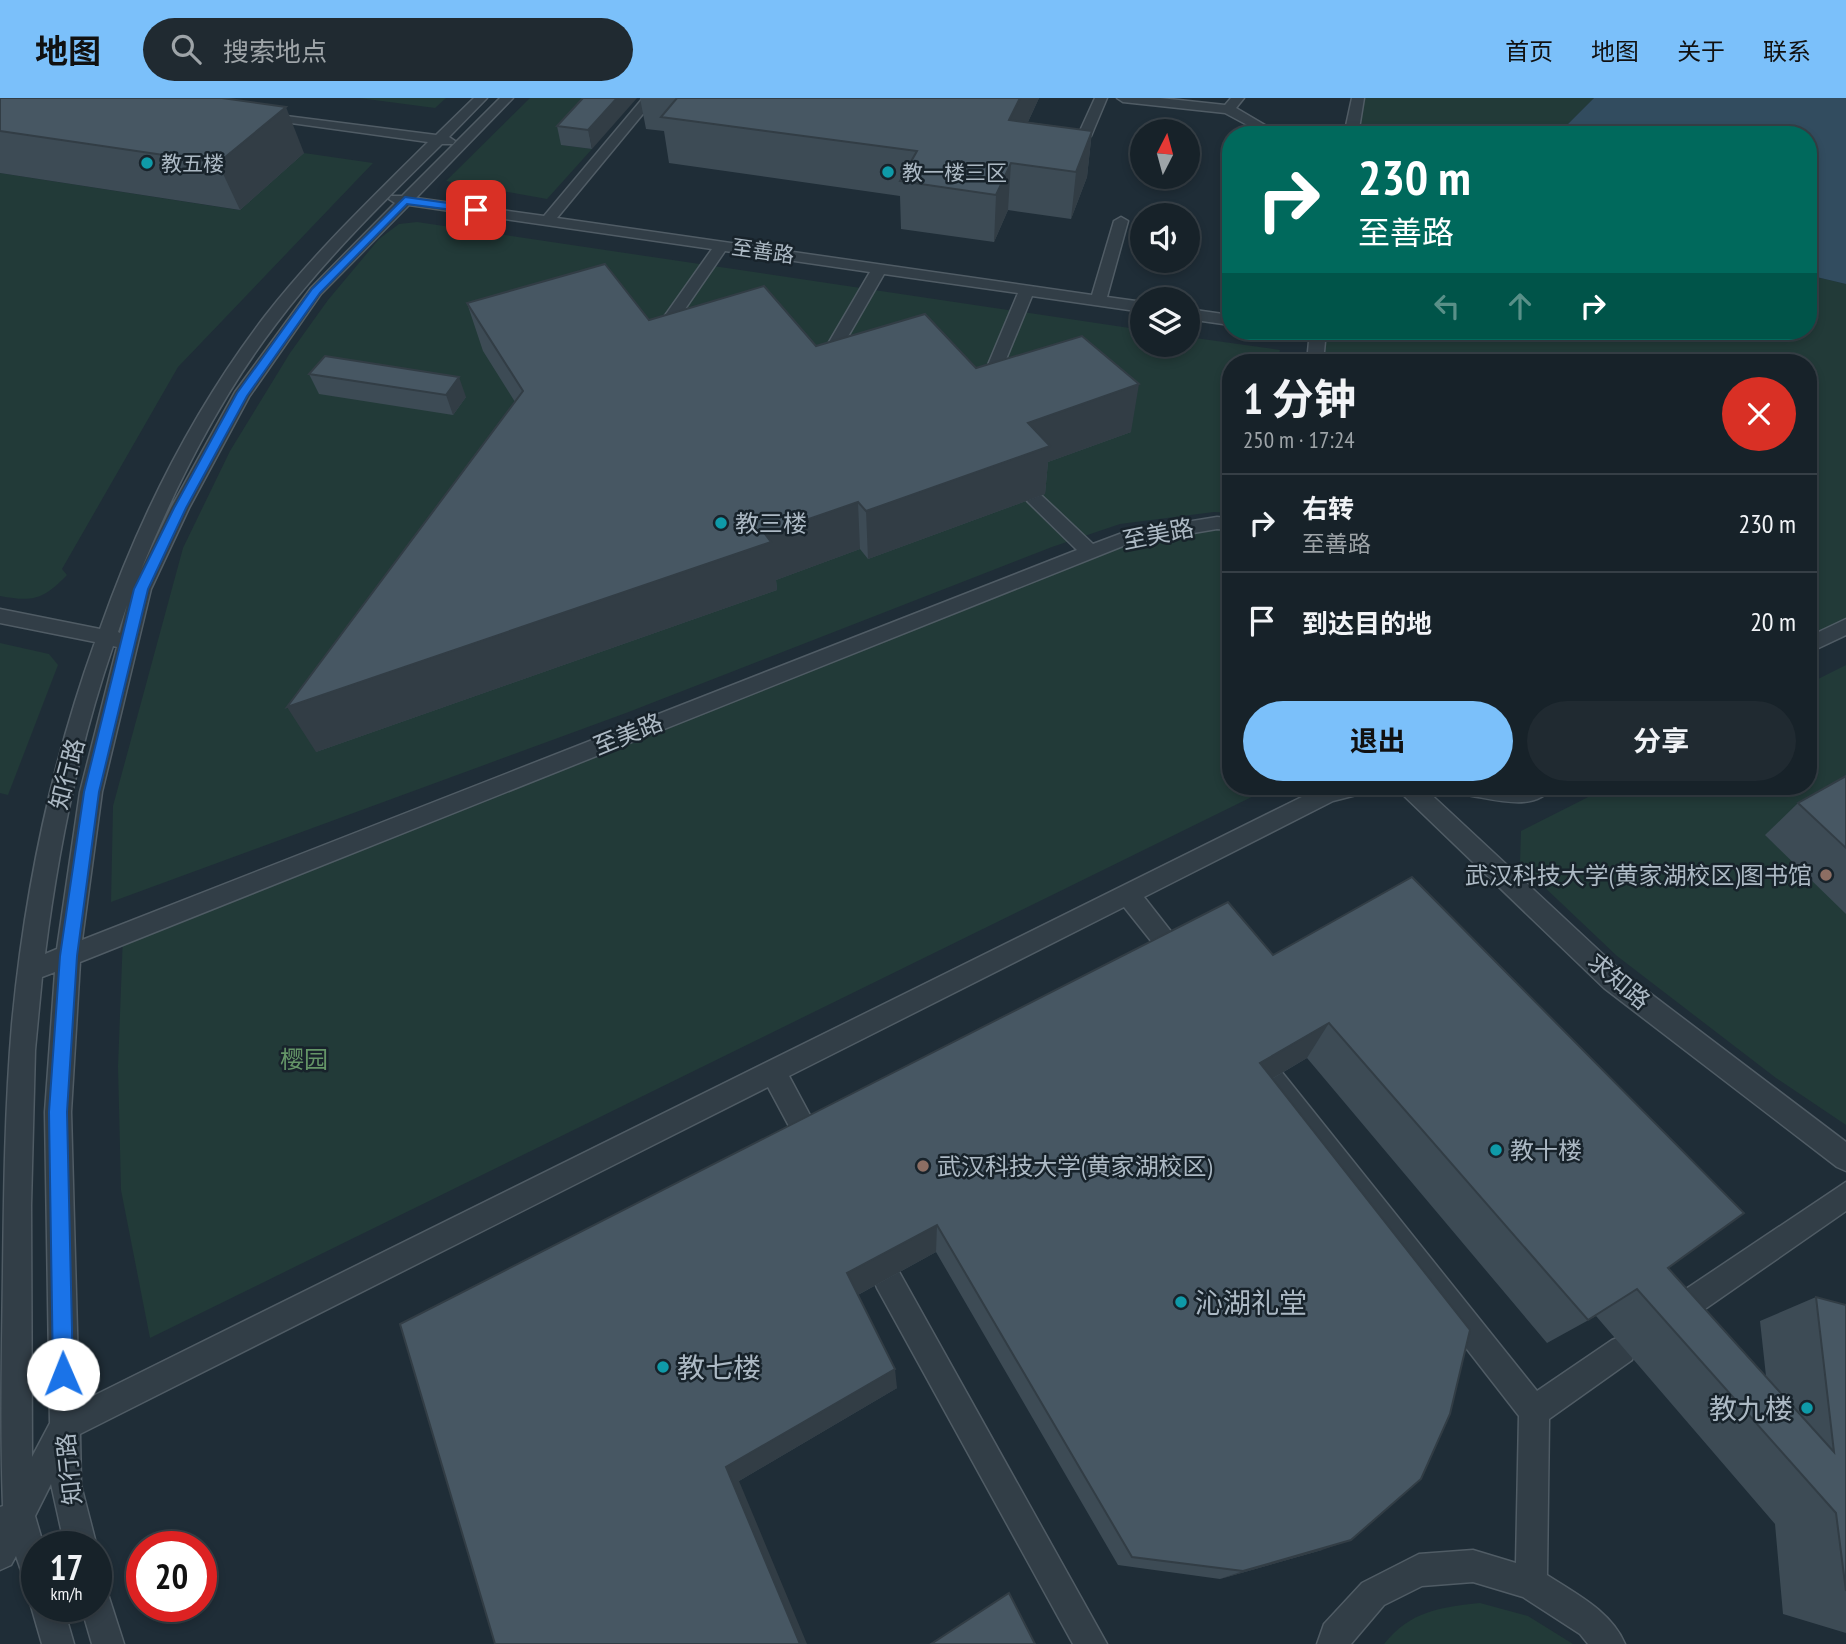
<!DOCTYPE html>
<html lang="zh">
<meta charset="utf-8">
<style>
:root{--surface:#172229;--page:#202a31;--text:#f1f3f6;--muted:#9ea4a8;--line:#363f46;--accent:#7bc0fa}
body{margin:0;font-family:"PT Sans Narrow","Noto Sans SC",sans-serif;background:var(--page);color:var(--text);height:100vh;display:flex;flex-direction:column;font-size:26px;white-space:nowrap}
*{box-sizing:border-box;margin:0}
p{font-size:23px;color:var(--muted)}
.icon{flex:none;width:38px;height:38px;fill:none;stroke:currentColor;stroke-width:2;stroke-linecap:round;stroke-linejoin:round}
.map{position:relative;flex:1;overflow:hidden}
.sheet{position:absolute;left:1222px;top:256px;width:595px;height:441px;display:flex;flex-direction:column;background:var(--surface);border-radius:28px;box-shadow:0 4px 10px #0003,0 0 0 2px var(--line)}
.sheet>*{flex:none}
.guide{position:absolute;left:1222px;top:28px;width:595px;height:214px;border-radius:28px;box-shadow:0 4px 10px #0003,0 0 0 2px var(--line);background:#00695c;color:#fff;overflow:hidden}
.needle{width:46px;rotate:6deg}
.tools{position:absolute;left:1130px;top:21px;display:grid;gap:14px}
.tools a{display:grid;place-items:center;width:70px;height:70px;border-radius:50%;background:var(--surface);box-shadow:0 4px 10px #0003,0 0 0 2px var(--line);font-size:35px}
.speed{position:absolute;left:21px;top:1433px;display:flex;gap:14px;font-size:35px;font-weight:700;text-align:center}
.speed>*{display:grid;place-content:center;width:91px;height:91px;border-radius:50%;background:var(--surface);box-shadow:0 4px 10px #0003,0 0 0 2px var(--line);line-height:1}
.speed small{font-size:18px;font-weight:400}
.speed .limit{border:10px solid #d22;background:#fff;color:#111}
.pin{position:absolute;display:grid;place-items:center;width:60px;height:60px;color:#fff;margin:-30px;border-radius:14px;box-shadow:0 4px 10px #0006}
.me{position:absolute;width:77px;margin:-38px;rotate:359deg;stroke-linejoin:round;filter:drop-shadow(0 0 5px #0008)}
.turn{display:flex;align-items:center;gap:24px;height:147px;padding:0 21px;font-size:32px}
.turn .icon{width:91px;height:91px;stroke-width:2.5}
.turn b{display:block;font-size:49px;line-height:60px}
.lanes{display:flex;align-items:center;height:66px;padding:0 21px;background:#0003;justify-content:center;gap:35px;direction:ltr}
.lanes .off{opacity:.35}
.round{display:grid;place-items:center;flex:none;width:74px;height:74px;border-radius:37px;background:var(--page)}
.overview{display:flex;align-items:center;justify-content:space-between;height:119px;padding:0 21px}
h1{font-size:42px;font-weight:700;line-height:52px}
.action{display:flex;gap:14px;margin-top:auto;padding:14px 21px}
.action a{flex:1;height:80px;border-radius:42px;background:var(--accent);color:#111;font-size:28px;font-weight:700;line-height:80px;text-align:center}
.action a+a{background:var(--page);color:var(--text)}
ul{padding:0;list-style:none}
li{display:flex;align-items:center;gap:21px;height:98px;padding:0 21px;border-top:2px solid var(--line)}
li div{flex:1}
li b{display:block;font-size:26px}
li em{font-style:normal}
header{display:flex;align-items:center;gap:42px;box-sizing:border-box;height:98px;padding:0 35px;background:var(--accent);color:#111}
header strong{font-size:33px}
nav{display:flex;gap:38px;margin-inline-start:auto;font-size:24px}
.search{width:490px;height:63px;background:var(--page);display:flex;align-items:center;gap:18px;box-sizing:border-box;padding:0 24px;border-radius:38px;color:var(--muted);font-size:26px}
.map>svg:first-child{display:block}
.green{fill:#223a38}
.water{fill:#324c5f}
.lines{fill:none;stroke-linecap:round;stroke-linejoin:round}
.lane-casing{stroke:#505c65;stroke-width:3}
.lane{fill:#323e47;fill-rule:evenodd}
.wall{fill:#3d4b55}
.shaded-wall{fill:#323d45}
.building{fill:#475763;stroke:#323d45;stroke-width:2}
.route{fill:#1a73e8;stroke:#114b97;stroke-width:2}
.culture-dot{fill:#0f9aa8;stroke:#18232b;stroke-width:2.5}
.education-dot{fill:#8d6e63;stroke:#18232b;stroke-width:2.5}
.labels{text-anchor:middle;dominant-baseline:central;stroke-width:5;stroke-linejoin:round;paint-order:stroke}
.far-poi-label{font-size:21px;fill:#acb9c4;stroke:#18232b;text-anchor:start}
.far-street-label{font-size:21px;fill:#acb9c4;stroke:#18232b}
.poi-label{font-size:24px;fill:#acb9c4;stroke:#18232b;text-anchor:start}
.street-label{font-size:24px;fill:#acb9c4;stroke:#18232b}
.park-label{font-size:24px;fill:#649567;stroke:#18232b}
.near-poi-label{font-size:28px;fill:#acb9c4;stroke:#18232b;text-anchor:start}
</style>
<header>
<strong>地图</strong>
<div class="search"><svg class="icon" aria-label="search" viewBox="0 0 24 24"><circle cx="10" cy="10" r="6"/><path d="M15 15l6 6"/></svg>搜索地点</div>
<nav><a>首页</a><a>地图</a><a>关于</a><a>联系</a></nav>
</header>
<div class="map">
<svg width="1846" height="1546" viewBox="0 0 1846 1546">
<rect width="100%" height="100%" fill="#1f2d37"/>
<g class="green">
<polygon points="359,0 446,0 435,10"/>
<polygon points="530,0 605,0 562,47 592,51 547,101 446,83"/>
<polygon points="1358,0 1594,0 1557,37 1351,37"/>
<path d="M 304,55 L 373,65 L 178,269 L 62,471 L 67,477 C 43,502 33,504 0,498 L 0,75 L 239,112 Z"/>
<polygon points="417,124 1143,232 1143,247 1188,247 1188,239 1280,252 1277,264 1230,264 1230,415 1214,414 1120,426 1052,449 626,615 111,804 113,708 183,450 230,353 290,255 328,202 379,141 399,126"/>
<polygon points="1808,177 1846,186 1846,528 1808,548 1808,264 1316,264 1318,233 1808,233"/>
<polygon points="1217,425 1230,426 1230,688 1274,688 150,1240 121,1092 118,969 123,837 1125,440"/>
<polygon points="0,545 49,556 58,567 8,697 0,695"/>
<polygon points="1846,567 1846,1027 1776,980 1617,858 1520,766 1521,733 1610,688 1808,688 1808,586"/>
<path d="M 1480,1505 L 1528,1518 L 1573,1546 L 1384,1546 C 1410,1513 1441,1509 1480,1505 Z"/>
</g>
<polygon class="water" points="1594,0 1846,0 1846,186 1808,177 1808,37 1557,37"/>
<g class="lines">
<defs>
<g id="lane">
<path d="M 474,0 L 487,0 L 449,39 L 455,43 L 453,46 L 442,46 C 384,103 325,161 276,226 C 219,301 177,385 141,472 L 171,410 L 235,294 L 311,190 L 395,105 L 389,101 L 391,98 L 402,98 L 500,0 L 513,0 L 416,100 L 544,118 L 643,0 L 656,0 L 557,120 L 1092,197 L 1114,123 L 1121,119 L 1128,123 L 1107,199 L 1143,204 L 1143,214 L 1032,198 L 993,293 L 985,298 L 977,293 L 1018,195 L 884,176 L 831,268 L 823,273 L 815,268 L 870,174 L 725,153 L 663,243 L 657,245 L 649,240 L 712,151 L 409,107 L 321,196 L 249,299 L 189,410 L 151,491 L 102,694 L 82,842 L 1077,452 L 1028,404 L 1025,400 L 1028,396 L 1040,396 L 1093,446 L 1125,434 L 1217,419 L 1230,420 L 1230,432 L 1217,431 L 1128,446 L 80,864 L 71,1014 L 79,1305 L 1320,690 L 1371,688 L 1368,694 L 1333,703 L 1144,799 L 1187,854 L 1191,861 L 1187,868 L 1179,871 L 1171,868 L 1124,809 L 789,978 L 827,1049 L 823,1058 L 814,1062 L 805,1058 L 768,989 L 80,1336 L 81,1387 L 97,1449 L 65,1449 L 51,1386 L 35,1418 L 44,1449 L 37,1449 L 37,1492 L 26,1487 L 16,1458 L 11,1467 L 0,1472 L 0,1409 L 3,1408 C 0,1331 2,1253 3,1175 C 4,1093 5,1009 12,926 C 24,798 51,666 95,544 L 0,525 L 0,511 L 100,531 C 139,420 193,312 265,218 C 314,155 372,100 428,44 L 291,25 L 284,21 L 286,18 L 436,37 ZM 127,507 L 120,535 L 118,534 ZM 113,548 L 117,549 L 80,694 L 57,851 L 45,856 C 58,752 79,647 113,548 ZM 55,874 L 45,1014 L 50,1325 L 32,1359 L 31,1107 L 35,952 L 42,879 Z"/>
<polygon points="1095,0 1107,0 1091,38 1081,38 1079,35"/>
<polygon points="1117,0 1160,0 1225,7 1231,0 1244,0 1236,10 1282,37 1266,37 1225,15 1123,4"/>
<polygon points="1352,0 1364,0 1358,37 1344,37"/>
<polygon points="1188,211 1230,217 1230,227 1188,221"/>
<polygon points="1310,233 1326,233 1323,264 1307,264"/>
<polygon points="1846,521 1846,537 1808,555 1808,539"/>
<polygon points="1397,688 1422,688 1622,874 1846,1044 1846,1073 1837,1069 1604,890 1400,694"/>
<path d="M 1455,688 L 1552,688 C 1537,716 1490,700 1466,697 L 1458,694 Z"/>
<path d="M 1272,969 L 1281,973 L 1537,1293 L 1612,1242 L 1622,1238 L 1632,1242 L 1636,1252 L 1632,1262 L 1549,1321 L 1547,1477 C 1576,1496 1611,1513 1625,1546 L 1588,1546 L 1580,1536 L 1523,1499 L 1473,1484 L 1422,1488 L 1384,1507 L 1351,1546 L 1317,1546 L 1324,1526 L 1362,1485 L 1419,1456 L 1473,1452 L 1516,1465 L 1519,1318 L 1263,989 L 1259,981 L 1263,973 Z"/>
<polygon points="1846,1084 1846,1113 1682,1227 1672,1231 1662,1227 1658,1217 1662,1207"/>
<polygon points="887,1166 897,1170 1107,1546 1073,1546 877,1190 873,1180 877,1170"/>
<polygon points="96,1488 107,1493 124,1546 92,1546 81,1508 96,1508"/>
<polygon points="37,1496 37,1508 63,1508 74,1546 42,1546 31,1508"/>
</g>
</defs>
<use href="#lane" class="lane-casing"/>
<use href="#lane" class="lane"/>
</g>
<g class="wall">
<polygon points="0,0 304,55 240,112 0,75"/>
<polygon points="583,0 592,51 561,47 557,28"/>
<polygon points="640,0 1039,0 1028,24 1092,33 1087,79 1071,121 1008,112 994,144 901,131 900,98 669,65 664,33 646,31"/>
<polygon points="467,205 649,222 816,248 976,270 1131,334 1048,364 1045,396 868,461 860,451 776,482 777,492 316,654 515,304 483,253"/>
<polygon points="309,276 466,299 453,317 319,296"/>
<polygon points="1846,678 1846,816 1765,737 1798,705"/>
<polygon points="1273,857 1668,1170 1766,1278 1760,1223 1816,1199 1846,1207 1846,1535 1783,1516 1775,1426 1596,1218 1547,1245 1307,960 1272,981 1322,1452 1220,1481 1118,1467 936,1154 858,1197 897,1290 739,1383 400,1226"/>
</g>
<g class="shaded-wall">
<polygon points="617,0 637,0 592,51 588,32"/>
<polygon points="1020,0 1039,0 1007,69 1009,22"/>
<polygon points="286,9 304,55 240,112 218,65"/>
<polygon points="1092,33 1087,79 1071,121 1076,74"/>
<polygon points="1011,65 1008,112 994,144 996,97"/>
<polygon points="459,279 466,299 453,317 446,297"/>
<polygon points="1139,286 1131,334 1048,364 1045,396 868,461 866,413 1028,325"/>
<polygon points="858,404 860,451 776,482 777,492 316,654 287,609"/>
<polygon points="1329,925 1307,960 1241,999 1260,965"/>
<polygon points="937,1127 936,1154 852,1200 847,1175"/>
<polygon points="895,1271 897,1290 739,1383 807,1546 800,1546 726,1369"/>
<polygon points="1351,1442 1322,1452 1220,1481 1243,1473"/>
</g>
<g class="building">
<polygon points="0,0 222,0 286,9 218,65 0,33"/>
<polygon points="583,0 617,0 588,32 557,28"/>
<polygon points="677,0 1020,0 1009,22 1092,33 1076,74 1011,65 996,97 900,83 917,53 661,19"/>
<polygon points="605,166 649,222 764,188 816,248 925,216 976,270 1082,238 1139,286 1028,325 1050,348 866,413 858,404 765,436 771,444 287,609 523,293 467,205"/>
<polygon points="325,258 459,279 446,297 309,276"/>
<polygon points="1846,678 1846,750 1798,705"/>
<polygon points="1412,779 1744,1115 1668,1170 1834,1354 1816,1199 1846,1207 1846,1493 1836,1415 1637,1191 1588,1222 1329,925 1260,965 1470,1232 1450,1316 1421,1381 1351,1442 1243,1473 1132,1459 937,1127 847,1175 895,1271 726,1369 800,1546 495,1546 400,1226 1228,804 1273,857"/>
<polygon points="1009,1495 1035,1546 931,1546"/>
</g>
<polygon class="route" points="405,99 476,109 481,112 476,115 407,106 320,195 247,298 186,410 148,491 99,694 77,858 67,1014 73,1276 70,1283 63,1286 56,1283 53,1276 49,1014 60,858 84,694 134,491 174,410 237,295 312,191"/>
<g class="culture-dot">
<circle cx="147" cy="65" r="7"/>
<circle cx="888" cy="74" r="7"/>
<circle cx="721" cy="425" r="7"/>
<circle cx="1496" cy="1052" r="7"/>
<circle cx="1181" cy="1204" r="7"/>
<circle cx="663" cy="1269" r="7"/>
<circle cx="1807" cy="1310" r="7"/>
</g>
<g class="education-dot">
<circle cx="1826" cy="777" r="7"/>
<circle cx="923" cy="1068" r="7"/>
</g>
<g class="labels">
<g class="far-poi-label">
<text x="161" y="65">教五楼</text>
<text x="902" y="74">教一楼三区</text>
</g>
<g class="far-street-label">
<text transform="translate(763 153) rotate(8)">至善路</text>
</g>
<g class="poi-label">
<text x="735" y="425">教三楼</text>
<text x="1812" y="777" text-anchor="end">武汉科技大学(黄家湖校区)图书馆</text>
<text x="1510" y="1052">教十楼</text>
<text x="937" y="1068">武汉科技大学(黄家湖校区)</text>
</g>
<g class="street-label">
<text transform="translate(1158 436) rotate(-11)">至美路</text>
<text transform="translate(628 636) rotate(-22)">至美路</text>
<text transform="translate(67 676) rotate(-75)">知行路</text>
<text transform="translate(1619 883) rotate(40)">求知路</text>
<text transform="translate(69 1371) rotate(-96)">知行路</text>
</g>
<g class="park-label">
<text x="304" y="961">樱园</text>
</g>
<g class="near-poi-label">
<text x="1195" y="1204">沁湖礼堂</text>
<text x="677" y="1269">教七楼</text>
<text x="1793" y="1310" text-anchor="end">教九楼</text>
</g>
</g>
</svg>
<div class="tools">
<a><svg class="needle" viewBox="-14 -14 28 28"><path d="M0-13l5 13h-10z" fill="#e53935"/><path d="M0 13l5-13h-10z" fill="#9ea4a8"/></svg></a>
<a><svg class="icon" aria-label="sound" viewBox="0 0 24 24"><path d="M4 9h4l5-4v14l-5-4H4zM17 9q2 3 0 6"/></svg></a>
<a><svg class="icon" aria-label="layers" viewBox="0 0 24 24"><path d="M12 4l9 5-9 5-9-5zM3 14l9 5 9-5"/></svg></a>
</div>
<div class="speed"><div>17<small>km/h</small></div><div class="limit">20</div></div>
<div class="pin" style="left:476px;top:112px;background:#d93025"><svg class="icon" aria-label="arrive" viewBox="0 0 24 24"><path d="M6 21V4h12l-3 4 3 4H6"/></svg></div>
<svg class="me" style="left:63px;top:1276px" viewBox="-20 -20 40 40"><circle r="19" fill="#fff"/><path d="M0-13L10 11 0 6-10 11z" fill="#1a73e8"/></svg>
<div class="guide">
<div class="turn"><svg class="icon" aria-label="right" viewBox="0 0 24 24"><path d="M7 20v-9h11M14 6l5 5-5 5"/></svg><div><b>230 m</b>至善路</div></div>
<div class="lanes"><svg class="icon off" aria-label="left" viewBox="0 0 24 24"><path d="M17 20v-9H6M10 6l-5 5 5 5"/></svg><svg class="icon off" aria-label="ahead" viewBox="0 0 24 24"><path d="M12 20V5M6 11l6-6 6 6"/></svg><svg class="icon" aria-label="right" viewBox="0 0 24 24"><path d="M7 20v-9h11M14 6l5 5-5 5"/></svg></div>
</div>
<section class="sheet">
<div class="overview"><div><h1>1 分钟</h1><p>250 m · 17:24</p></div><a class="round" style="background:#d93025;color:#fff"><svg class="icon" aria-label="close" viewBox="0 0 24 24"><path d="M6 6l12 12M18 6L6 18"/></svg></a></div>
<ul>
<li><svg class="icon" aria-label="right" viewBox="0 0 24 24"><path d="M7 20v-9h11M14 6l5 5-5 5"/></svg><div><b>右转</b><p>至善路</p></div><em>230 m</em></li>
<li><svg class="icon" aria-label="arrive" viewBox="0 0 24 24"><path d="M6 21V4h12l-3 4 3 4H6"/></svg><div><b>到达目的地</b></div><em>20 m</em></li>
</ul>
<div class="action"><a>退出</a><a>分享</a></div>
</section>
</div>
